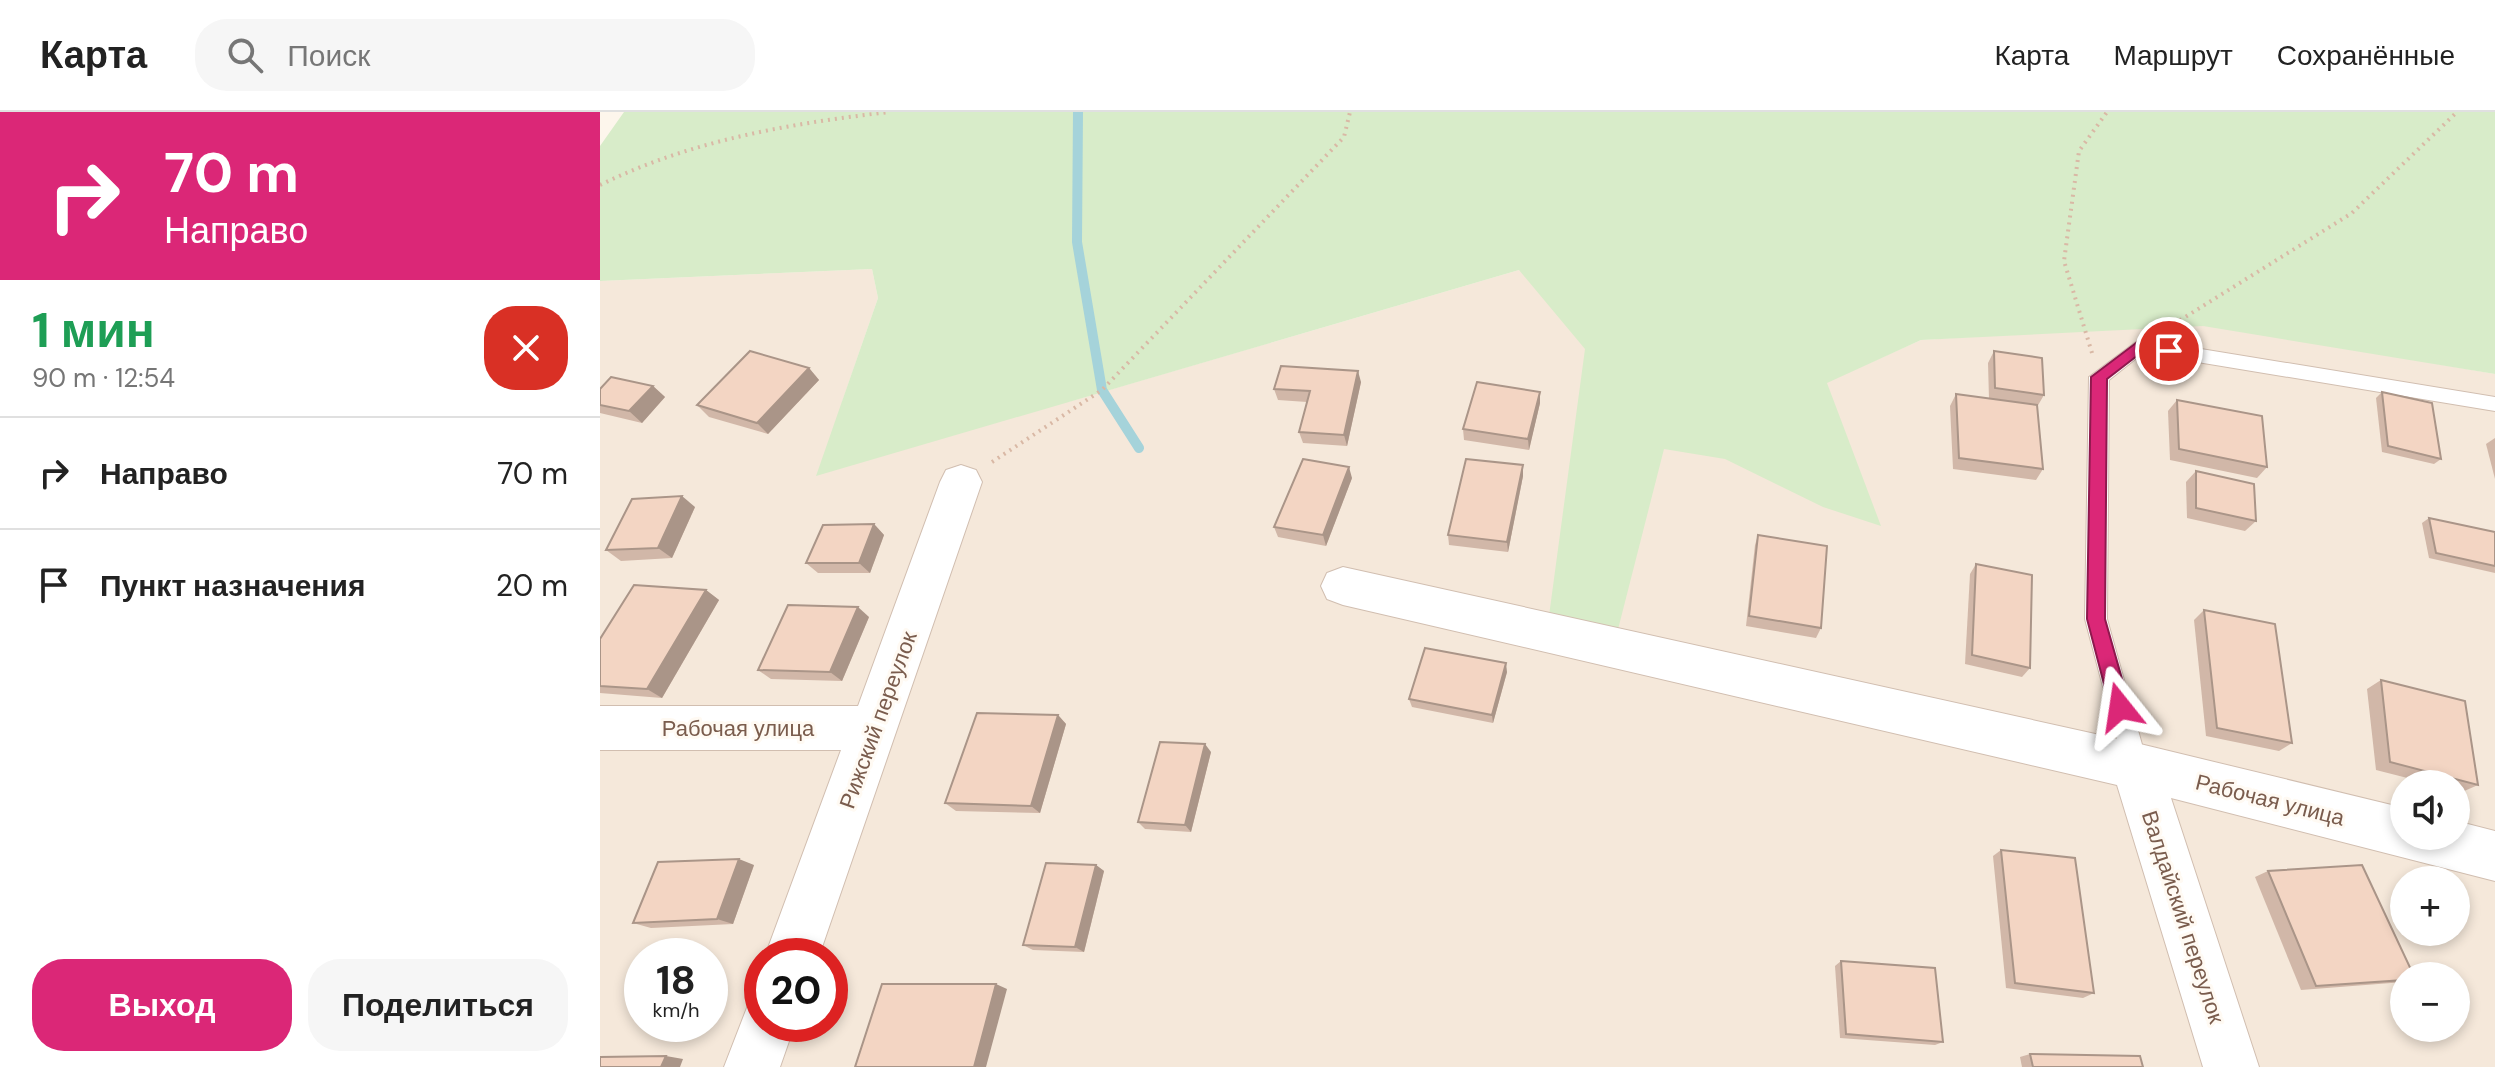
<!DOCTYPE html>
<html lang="ru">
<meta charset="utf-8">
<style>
:root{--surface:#fff;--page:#f6f6f6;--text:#222;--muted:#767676;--line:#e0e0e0;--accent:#db2777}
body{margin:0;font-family:"DM Sans",sans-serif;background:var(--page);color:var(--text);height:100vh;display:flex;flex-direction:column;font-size:30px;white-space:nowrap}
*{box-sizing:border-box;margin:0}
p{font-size:26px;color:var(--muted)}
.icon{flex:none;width:44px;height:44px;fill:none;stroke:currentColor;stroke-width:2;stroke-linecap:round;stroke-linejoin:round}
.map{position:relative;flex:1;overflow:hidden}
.sheet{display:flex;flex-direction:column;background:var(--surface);width:600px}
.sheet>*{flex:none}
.guide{background:#db2777;color:#fff;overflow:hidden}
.buttons{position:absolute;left:1790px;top:658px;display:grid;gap:16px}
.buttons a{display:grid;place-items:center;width:80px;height:80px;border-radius:50%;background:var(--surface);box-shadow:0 4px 12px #0003;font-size:40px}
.speed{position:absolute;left:24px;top:826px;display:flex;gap:16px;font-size:40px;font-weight:700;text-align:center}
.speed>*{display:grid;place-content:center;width:104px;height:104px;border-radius:50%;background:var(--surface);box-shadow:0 4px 12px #0003;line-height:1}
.speed small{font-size:20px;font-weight:400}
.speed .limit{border:12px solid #d22;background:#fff;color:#111}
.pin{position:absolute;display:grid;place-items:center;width:68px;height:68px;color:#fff;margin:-34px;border:4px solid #fff;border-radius:50%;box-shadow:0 2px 8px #0007}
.me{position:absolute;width:88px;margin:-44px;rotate:345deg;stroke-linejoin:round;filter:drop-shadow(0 0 6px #0008)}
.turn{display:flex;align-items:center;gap:28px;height:168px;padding:0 32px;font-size:36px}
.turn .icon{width:104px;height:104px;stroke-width:2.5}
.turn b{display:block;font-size:56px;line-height:68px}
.round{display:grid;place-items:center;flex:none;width:84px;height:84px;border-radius:32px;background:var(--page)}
.head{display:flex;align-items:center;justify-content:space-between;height:136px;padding:0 32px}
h1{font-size:48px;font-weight:800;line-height:60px;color:#1e9e55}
.button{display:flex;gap:16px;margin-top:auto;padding:16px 32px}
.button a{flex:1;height:92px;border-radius:32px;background:var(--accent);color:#fff;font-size:32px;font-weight:800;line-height:92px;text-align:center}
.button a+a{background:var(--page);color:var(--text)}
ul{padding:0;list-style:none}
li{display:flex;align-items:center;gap:24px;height:112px;padding:0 32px;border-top:2px solid var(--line)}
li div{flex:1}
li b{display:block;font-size:30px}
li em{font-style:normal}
header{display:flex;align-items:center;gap:48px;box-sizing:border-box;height:112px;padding:0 40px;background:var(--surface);border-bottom:2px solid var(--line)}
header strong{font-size:38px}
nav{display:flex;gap:44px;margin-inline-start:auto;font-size:28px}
.search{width:560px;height:72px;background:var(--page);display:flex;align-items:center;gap:20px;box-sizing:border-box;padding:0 28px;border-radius:32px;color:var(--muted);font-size:30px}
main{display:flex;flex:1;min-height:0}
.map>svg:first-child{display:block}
.residential{fill:#f5e8da;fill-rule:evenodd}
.green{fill:#d8ecc9}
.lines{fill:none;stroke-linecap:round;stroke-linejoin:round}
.stream{stroke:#a5d3da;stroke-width:10}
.service-casing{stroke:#d1beb0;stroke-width:2}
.minor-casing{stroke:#d1beb0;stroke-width:2}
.path{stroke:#d9b8a5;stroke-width:4;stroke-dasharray:2 5;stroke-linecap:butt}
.service{fill:#fff;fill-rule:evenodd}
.minor{fill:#fff;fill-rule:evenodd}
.wall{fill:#d1b7a8}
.shaded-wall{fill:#aa9588}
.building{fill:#f3d5c3;stroke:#aa9588;stroke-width:2}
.route{fill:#db2777;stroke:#8e194d;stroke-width:2}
.labels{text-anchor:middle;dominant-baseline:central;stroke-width:6;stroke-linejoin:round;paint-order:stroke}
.street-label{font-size:22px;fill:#7a5c4d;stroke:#fffaf3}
</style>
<header>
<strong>Карта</strong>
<div class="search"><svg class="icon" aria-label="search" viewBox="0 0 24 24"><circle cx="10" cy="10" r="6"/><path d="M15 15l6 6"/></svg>Поиск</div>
<nav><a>Карта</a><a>Маршрут</a><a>Сохранённые</a></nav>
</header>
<main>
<section class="sheet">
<div class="guide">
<div class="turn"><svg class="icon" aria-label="right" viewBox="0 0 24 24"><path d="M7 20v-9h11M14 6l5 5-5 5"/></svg><div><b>70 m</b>Направо</div></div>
</div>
<div class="head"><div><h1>1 мин</h1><p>90 m · 12:54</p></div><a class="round" style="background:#d93025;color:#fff"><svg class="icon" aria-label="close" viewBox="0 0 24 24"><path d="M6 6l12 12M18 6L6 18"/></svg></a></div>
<ul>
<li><svg class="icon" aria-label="right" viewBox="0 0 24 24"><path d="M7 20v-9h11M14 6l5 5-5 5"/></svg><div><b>Направо</b></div><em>70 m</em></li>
<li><svg class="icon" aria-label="arrive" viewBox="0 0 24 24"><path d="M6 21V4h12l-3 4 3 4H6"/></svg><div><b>Пункт назначения</b></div><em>20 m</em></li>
</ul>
<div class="button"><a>Выход</a><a>Поделиться</a></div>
</section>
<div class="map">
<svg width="1895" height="955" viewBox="0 0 1895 955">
<rect width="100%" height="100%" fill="#fdf6ec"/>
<path class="residential" d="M 272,157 L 278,186 L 242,290 L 468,290 L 919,158 L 1238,265 L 1321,228 L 1602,211 L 1895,262 L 1895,955 L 0,955 L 0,169 ZM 1804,672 L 1856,672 L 1856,724 L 1804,724 ZM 1804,768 L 1856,768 L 1856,820 L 1804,820 ZM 42,844 L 110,844 L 110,912 L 42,912 ZM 162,844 L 230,844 L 230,912 L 162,912 ZM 1804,864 L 1856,864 L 1856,916 L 1804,916 Z"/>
<polygon class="green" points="24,0 1895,0 1895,262 1603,214 1321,228 1227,271 1281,414 1223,395 1125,347 1064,337 1013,537 946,526 985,237 919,158 216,364 278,186 272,157 0,169 0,34"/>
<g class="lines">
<polyline class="stream" points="478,0 477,130 502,278 539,336"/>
<defs>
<polygon id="service" points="1540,227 1895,285 1895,299 1543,241 1509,268 1507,507 1548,654 1545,662 1536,665 1527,662 1524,654 1485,507 1489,265"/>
<g id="minor">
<polygon points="361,353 376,358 382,370 219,844 165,844 241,638 0,638 0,594 258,594 340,370 346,358"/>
<polygon points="743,455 1536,631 1804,696 1804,724 1856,724 1856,709 1895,719 1895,769 1571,686 1659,955 1603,955 1517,673 743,493 727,487 721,474 727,461"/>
<polygon points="162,886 162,912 195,912 180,955 124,955 148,893"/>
</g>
</defs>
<use href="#service" class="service-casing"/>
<use href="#minor" class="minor-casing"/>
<g class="path">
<path d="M 0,73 C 92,28 188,12 289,0"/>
<polyline points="1574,212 1752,101 1857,0"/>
<polyline points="1492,241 1464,149 1479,39 1507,0"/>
<polyline points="392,350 502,278 744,25 750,0"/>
</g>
<use href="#service" class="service"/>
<use href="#minor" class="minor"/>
</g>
<g class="wall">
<polygon points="1394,239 1444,283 1437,295 1443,357 1436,368 1353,357 1350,294 1356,282 1389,287 1388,251"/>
<polygon points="209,256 219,268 168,322 109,305 97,293"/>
<polygon points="761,270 747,334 703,331 699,320 707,290 678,288 674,277"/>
<polygon points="53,274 65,285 42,311 0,301 0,277"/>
<polygon points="940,280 940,291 929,338 864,328 863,317"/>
<polygon points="1782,280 1841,347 1834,352 1782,340 1776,286"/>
<polygon points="1577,288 1667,355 1657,366 1570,348 1568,299"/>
<polygon points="1895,326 1895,367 1886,332"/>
<polygon points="923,353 923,364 908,440 849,433 848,423"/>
<polygon points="1596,359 1656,409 1645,419 1587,406 1586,370"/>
<polygon points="752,366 726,434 678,425 674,415"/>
<polygon points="95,395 72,446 21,449 6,438"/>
<polygon points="1829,406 1895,420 1895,461 1829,446 1822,411"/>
<polygon points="274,412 284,423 270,461 218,461 206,451"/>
<polygon points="1158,423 1221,516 1216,526 1146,514 1155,433"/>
<polygon points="1376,452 1430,556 1422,565 1365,552 1370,462"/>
<polygon points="106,478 119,488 62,586 0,581 0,527"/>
<polygon points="1604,498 1692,631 1679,639 1606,624 1594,508"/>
<polygon points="269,505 242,569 171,567 158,558"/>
<polygon points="907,560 893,611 812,595 809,587"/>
<polygon points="1781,568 1878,673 1862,680 1856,679 1856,672 1831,672 1776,658 1767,577"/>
<polygon points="458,603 466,612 440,701 356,699 345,691"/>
<polygon points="611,640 591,720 545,717 538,710"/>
<polygon points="1401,738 1494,881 1483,886 1406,876 1393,744"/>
<polygon points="154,753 133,812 51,816 33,811"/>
<polygon points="496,753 504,759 484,840 433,838 423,833"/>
<polygon points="1668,759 1804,864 1804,870 1701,878 1655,765"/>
<polygon points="1241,849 1343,930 1335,933 1240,926 1235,854"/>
<polygon points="1430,942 1543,955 1422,955 1420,945"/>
</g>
<g class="shaded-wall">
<polygon points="209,256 219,268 168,322 157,311"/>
<polygon points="758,259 761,270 747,334 744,323"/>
<polygon points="53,274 65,285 42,311 29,299"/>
<polygon points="940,280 940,291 929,338 928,327"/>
<polygon points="923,353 923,364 908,440 907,430"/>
<polygon points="749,355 752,366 726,434 723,423"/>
<polygon points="82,384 95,395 72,446 58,436"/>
<polygon points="274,412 284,423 270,461 259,451"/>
<polygon points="106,478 119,488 62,586 47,577"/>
<polygon points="258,495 269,505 242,569 230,560"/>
<polygon points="906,551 907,560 893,611 892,603"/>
<polygon points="458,603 466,612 440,701 431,694"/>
<polygon points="605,632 611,640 591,720 585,713"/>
<polygon points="139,747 154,753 133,812 117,807"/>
<polygon points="496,753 504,759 484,840 475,835"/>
<polygon points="396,872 407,877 386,955 374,955"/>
<polygon points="66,944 83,947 80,955 61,955"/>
</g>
<g class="building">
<polygon points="150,239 209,256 157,311 97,293"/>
<polygon points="1394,239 1442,246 1444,283 1395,276"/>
<polygon points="681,254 758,259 744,323 699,320 710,279 674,277"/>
<polygon points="11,265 53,274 29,299 0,293 0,277"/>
<polygon points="877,270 940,280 928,327 863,317"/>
<polygon points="1782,280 1832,291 1841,347 1788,334"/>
<polygon points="1356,282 1437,293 1443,357 1359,346"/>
<polygon points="1577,288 1662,304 1667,355 1579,337"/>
<polygon points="703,347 749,355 723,423 674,415"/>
<polygon points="866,347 923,353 907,430 848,423"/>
<polygon points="1596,359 1654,372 1656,409 1596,396"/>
<polygon points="82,384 58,436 6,438 32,387"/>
<polygon points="1829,406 1895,420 1895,454 1836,441"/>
<polygon points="274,412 259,451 206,451 223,413"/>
<polygon points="1158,423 1227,434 1221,516 1149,504"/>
<polygon points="1376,452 1432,463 1430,556 1372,543"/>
<polygon points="34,473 106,478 47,577 0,574 0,527"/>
<polygon points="188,493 258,495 230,560 158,558"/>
<polygon points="1604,498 1675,512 1692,631 1617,616"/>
<polygon points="825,536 906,551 892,603 809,587"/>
<polygon points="1781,568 1865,589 1878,673 1790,650"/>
<polygon points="377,601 458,603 431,694 345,691"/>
<polygon points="560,630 605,632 585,713 538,710"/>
<polygon points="1401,738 1475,746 1494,881 1415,871"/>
<polygon points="139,747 117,807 33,811 58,750"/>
<polygon points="446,751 496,753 475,835 423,833"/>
<polygon points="1762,753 1814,864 1804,864 1804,868 1716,874 1668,759"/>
<polygon points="1241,849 1335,856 1343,930 1246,922"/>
<polygon points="282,872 396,872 374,955 255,955"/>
<polygon points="1430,942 1540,944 1543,955 1433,955"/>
<polygon points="66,944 61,955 0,955 0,945"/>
</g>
<polygon class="route" points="1540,228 1569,233 1577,239 1569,245 1542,240 1507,267 1505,507 1530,595 1520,604 1510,595 1487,507 1491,265"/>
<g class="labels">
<g class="street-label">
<text transform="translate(278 608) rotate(-70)">Рижский переулок</text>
<text x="138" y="616">Рабочая улица</text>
<text transform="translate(1670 688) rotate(14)">Рабочая улица</text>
<text transform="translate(1583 805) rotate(72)">Валдайский переулок</text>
</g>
</g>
</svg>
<div class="buttons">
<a><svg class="icon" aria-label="sound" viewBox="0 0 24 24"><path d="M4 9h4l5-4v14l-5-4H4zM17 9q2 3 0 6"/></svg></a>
<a>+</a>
<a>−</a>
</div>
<div class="speed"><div>18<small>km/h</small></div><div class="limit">20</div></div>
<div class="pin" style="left:1569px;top:239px;background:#d93025"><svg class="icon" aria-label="arrive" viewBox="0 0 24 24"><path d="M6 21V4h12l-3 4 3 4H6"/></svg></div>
<svg class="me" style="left:1520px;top:595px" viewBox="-20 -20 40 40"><path d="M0-17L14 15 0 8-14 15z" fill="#db2777" stroke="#fff" stroke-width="4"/></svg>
</div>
</main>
